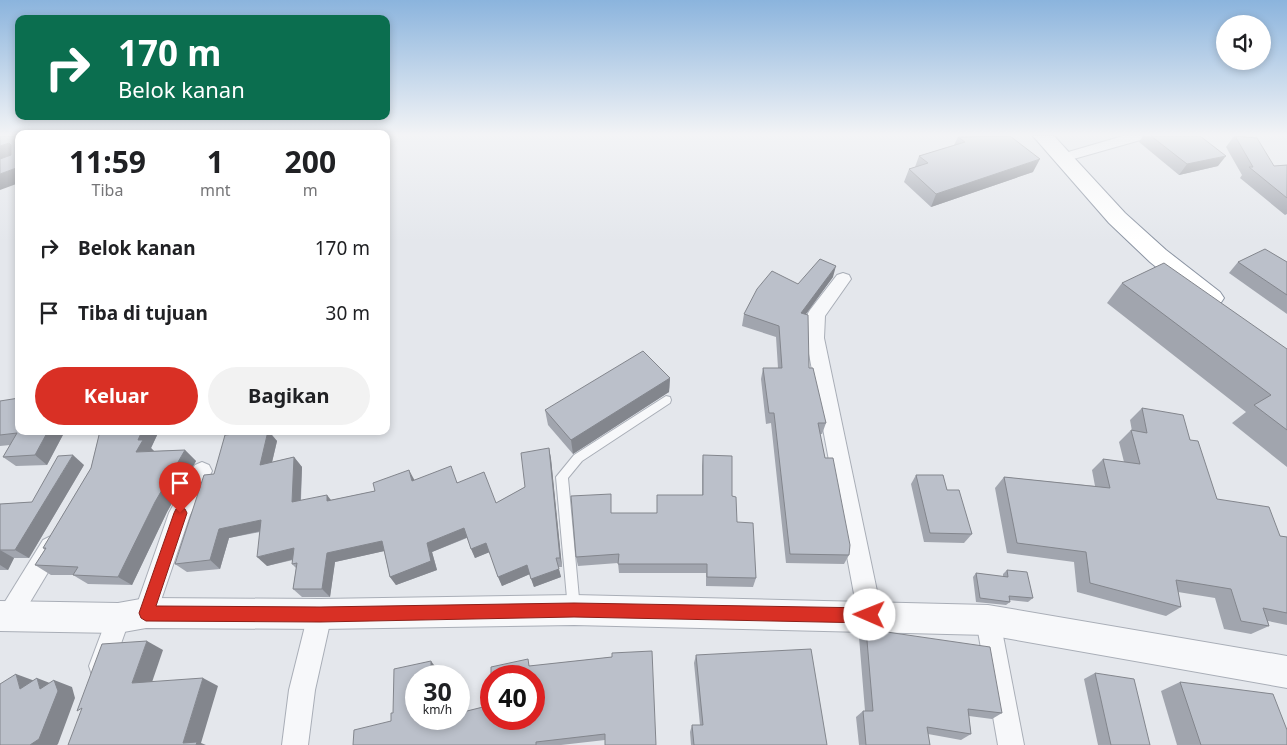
<!DOCTYPE html>
<html lang="id">
<style>
:root{--surface:#fff;--page:#f2f2f2;--text:#202124;--muted:#757577;--accent:#d93025}
body{margin:0;font-family:"Noto Sans",sans-serif;background:var(--page);color:var(--text);height:100vh;display:flex;flex-direction:column;font-size:19px;white-space:nowrap}
*{box-sizing:border-box;margin:0}
p{font-size:16px;color:var(--muted)}
.icon{flex:none;width:28px;height:28px;fill:none;stroke:currentColor;stroke-width:2;stroke-linecap:round;stroke-linejoin:round}
.map{position:relative;flex:1;overflow:hidden}
.details{position:absolute;left:15px;top:130px;width:375px;height:305px;display:flex;flex-direction:column;background:var(--surface);border-radius:10px;box-shadow:0 2px 8px #0003}
.details>*{flex:none}
.guide{position:absolute;left:15px;top:15px;width:375px;height:105px;border-radius:10px;box-shadow:0 2px 8px #0003;background:#0b6e4f;color:#fff;overflow:hidden}
.buttons{position:absolute;left:1216px;top:15px;display:grid;gap:10px}
.buttons a{display:grid;place-items:center;width:55px;height:55px;border-radius:50%;background:var(--surface);box-shadow:0 2px 8px #0003;font-size:25px}
.speed{position:absolute;left:405px;top:665px;display:flex;gap:10px;font-size:25px;font-weight:700;text-align:center}
.speed>*{display:grid;place-content:center;width:65px;height:65px;border-radius:50%;background:var(--surface);box-shadow:0 2px 8px #0003;line-height:1}
.speed small{font-size:12px;font-weight:400}
.speed .limit{border:8px solid #d22;background:#fff;color:#111}
.pin{position:absolute;display:grid;place-items:center;width:42px;height:42px;color:#fff;margin:-51px -21px;border-radius:50% 50% 50% 0;rotate:-45deg;box-shadow:0 0 5px #0007}
.pin .icon{rotate:45deg}
.me{position:absolute;width:55px;margin:-28px;rotate:271deg;stroke-linejoin:round;filter:drop-shadow(0 0 4px #0008)}
.turn{display:flex;align-items:center;gap:18px;height:105px;padding:0 20px;font-size:22px}
.turn .icon{width:65px;height:65px;stroke-width:2.5}
.turn b{display:block;font-size:35px;line-height:42px}
.eta{display:flex;justify-content:space-evenly;align-items:center;height:85px;text-align:center}
.eta b{font-size:30px;font-weight:700;line-height:35px}
.button{display:flex;gap:10px;margin-top:auto;padding:10px 20px}
.button a{flex:1;height:58px;border-radius:30px;background:var(--accent);color:#fff;font-size:20px;font-weight:700;line-height:58px;text-align:center}
.button a+a{background:var(--page);color:var(--text)}
ul{padding:0;list-style:none}
li{display:flex;align-items:center;gap:15px;height:65px;padding:0 20px}
li div{flex:1}
li b{display:block;font-size:19px}
li em{font-style:normal}
.map>svg:first-child{display:block}
.lines{fill:none;stroke-linecap:round;stroke-linejoin:round}
.service-casing{stroke:#a9aeb7;stroke-width:2}
.minor-casing{stroke:#a9aeb7;stroke-width:2}
.tertiary-casing{stroke:#a9aeb7;stroke-width:2}
.trunk-casing{stroke:#8b94a3;stroke-width:2}
.service{fill:#f7f8fa;fill-rule:evenodd}
.minor{fill:#f7f8fa;fill-rule:evenodd}
.tertiary{fill:#f7f8fa;fill-rule:evenodd}
.trunk{fill:#fff;fill-rule:evenodd}
.wall{fill:#a1a5ae}
.shaded-wall{fill:#83868d}
.building{fill:#bbc0ca;stroke:#83868d}
.route{fill:#d93025;stroke:#8d1f18}
</style>
<div class="map">
<svg width="1287" height="745" viewBox="0 0 1287 745">
<rect width="100%" height="100%" fill="#e4e7ec"/>
<g class="lines">
<defs>
<polygon id="service" points="666,396 670,397 671,400 670,403 582,461 568,478 580,609 578,613 574,615 570,613 568,609 556,477 574,455"/>
<g id="minor">
<polygon points="1123,136 1146,136 1144,139 1063,162 1056,158 1058,155"/>
<polygon points="843,273 849,275 851,279 825,316 824,338 882,615 878,623 870,627 862,623 858,615 806,338 807,315 810,310 837,275"/>
<polygon points="202,462 209,465 212,471 190,515 154,621 146,625 138,621 134,613 169,513 195,465"/>
<polygon points="51,536 59,540 62,547 59,554 17,624 9,628 1,624 1,608 43,540"/>
<polygon points="320,602 328,606 332,614 315,690 308,745 282,745 289,690 308,614 312,606"/>
<polygon points="118,606 126,610 130,618 110,675 101,678 92,675 89,666 110,610"/>
<polygon points="988,608 996,612 1000,620 1024,745 998,745 976,620 980,612"/>
</g>
<polygon id="tertiary" points="574,595 988,605 1287,656 1287,688 988,635 574,625 320,629 146,628 118,633 0,631 0,601 118,603 146,598 320,599"/>
<polygon id="trunk" points="1033,136 1054,136 1125,213 1166,250 1220,292 1224,298 1220,304 1211,307 1202,304 1150,262 1109,223"/>
</defs>
<use href="#service" class="service-casing"/>
<use href="#minor" class="minor-casing"/>
<use href="#tertiary" class="tertiary-casing"/>
<use href="#trunk" class="trunk-casing"/>
<use href="#service" class="service"/>
<use href="#minor" class="minor"/>
<use href="#tertiary" class="tertiary"/>
<use href="#trunk" class="trunk"/>
</g>
<g class="wall">
<polygon points="1143,136 1200,136 1218,166 1179,175 1139,142"/>
<polygon points="1234,136 1239,136 1274,166 1287,165 1287,214 1285,215 1240,178 1242,175 1226,147"/>
<polygon points="958,137 1033,172 931,207 904,182 909,169 915,167 919,156 954,145"/>
<polygon points="1238,262 1287,262 1287,314 1229,273"/>
<polygon points="833,277 805,315 809,368 826,423 822,434 820,434 825,458 849,555 844,564 786,563 771,423 766,424 761,379 763,368 778,368 776,337 742,326 744,314 798,284"/>
<polygon points="1122,283 1287,349 1287,467 1232,423 1246,412 1107,303"/>
<polygon points="670,378 669,392 573,454 548,425 545,410"/>
<polygon points="0,401 19,431 65,431 47,465 16,466 3,457 10,445 0,446"/>
<polygon points="1142,408 1190,440 1217,499 1280,536 1287,537 1287,625 1268,621 1269,626 1251,634 1224,629 1215,598 1178,592 1181,607 1166,616 1077,592 1074,562 1007,553 995,488 1004,477 1095,486 1092,470 1103,459 1124,462 1119,442 1131,430 1132,431 1130,420"/>
<polygon points="100,431 159,431 151,448 154,451 185,450 196,461 167,512 132,585 88,584 73,575 51,575 35,565 45,550 43,548 91,468"/>
<polygon points="263,431 269,431 277,441 272,462 294,457 302,467 301,500 331,500 375,491 414,480 457,482 496,503 525,487 549,448 551,459 562,567 558,567 561,577 534,587 530,574 502,586 489,552 475,558 467,538 432,552 437,570 396,585 390,577 384,551 335,562 330,597 302,597 293,589 296,568 292,564 293,560 267,566 260,532 229,538 220,569 187,572 175,564 214,474"/>
<polygon points="703,455 732,496 737,522 756,578 753,587 706,586 706,573 619,573 618,563 578,566 576,557 612,513 656,513 702,495 702,466"/>
<polygon points="84,465 29,558 14,558 8,570 0,570 0,504 32,502"/>
<polygon points="916,475 947,490 972,534 964,543 924,542 911,484"/>
<polygon points="1007,570 1033,598 1028,602 1010,600 1010,602 1006,605 976,602 973,577 976,573 1003,577 1003,574"/>
<polygon points="866,629 1002,713 992,719 969,716 971,734 961,740 928,734 930,745 859,745 856,717 863,711 865,711 859,637"/>
<polygon points="652,651 605,740 561,745 353,745 391,721 393,713 437,669 416,719 491,719 531,666 612,657"/>
<polygon points="696,655 827,745 691,745 690,732 692,725 700,725 694,663"/>
<polygon points="1095,673 1150,745 1098,745 1084,679"/>
<polygon points="1180,682 1287,745 1177,745 1161,691"/>
</g>
<g class="shaded-wall">
<polygon points="9,143 18,155 0,161 0,146"/>
<polygon points="1226,156 1218,166 1179,175 1187,164"/>
<polygon points="1040,159 1033,172 931,207 936,194"/>
<polygon points="19,167 19,183 0,190 0,174"/>
<polygon points="836,266 833,277 798,325 801,313"/>
<polygon points="670,378 669,392 573,454 571,440"/>
<polygon points="48,431 65,431 47,465 35,455"/>
<polygon points="142,431 159,431 151,448 154,451 136,452 138,440"/>
<polygon points="268,431 277,441 269,475 260,465"/>
<polygon points="549,448 551,459 562,567 560,558"/>
<polygon points="185,450 196,461 167,512 132,585 118,577 155,502"/>
<polygon points="73,455 84,465 29,558 15,550"/>
<polygon points="294,457 302,467 300,512 292,502"/>
<polygon points="409,470 415,481 412,481"/>
<polygon points="327,495 335,505 327,501"/>
<polygon points="261,520 270,529 229,538 220,569 210,560 219,529"/>
<polygon points="464,528 468,537 432,552 437,570 396,585 390,577 427,543"/>
<polygon points="382,541 389,550 335,562 330,597 322,589 327,553"/>
<polygon points="486,543 490,552 475,558 471,549"/>
<polygon points="294,548 302,557 267,566 257,557"/>
<polygon points="0,550 14,558 8,570 0,565"/>
<polygon points="527,565 530,574 502,586 498,577"/>
<polygon points="559,569 561,577 534,587 531,579"/>
<polygon points="147,641 163,650 149,691 132,683"/>
<polygon points="431,661 437,669 437,676 431,676"/>
<polygon points="16,674 35,681 20,689"/>
<polygon points="37,678 55,685 54,680 72,687 75,698 58,744 57,745 30,745 40,689"/>
<polygon points="203,678 218,686 201,743 206,745 188,745 183,743"/>
</g>
<g class="building">
<polygon points="0,136 19,136 19,167 0,174 0,159 11,155 11,145 9,143 0,146"/>
<polygon points="1010,136 1040,159 936,194 909,169 928,163 919,156 965,142 958,137"/>
<polygon points="1151,136 1200,136 1226,156 1187,164"/>
<polygon points="1235,136 1257,138 1274,166 1287,165 1287,198 1249,167 1253,167"/>
<polygon points="1265,249 1287,262 1287,295 1238,262"/>
<polygon points="820,259 836,266 801,313 808,315 809,368 813,368 826,423 818,423 825,458 833,458 850,545 849,555 790,554 774,413 769,413 763,368 782,368 779,326 744,314 757,289 772,271 798,284"/>
<polygon points="1164,263 1287,349 1287,430 1254,405 1271,395 1122,283"/>
<polygon points="643,351 670,378 571,440 545,410"/>
<polygon points="19,398 19,431 48,431 35,455 3,457 17,433 0,435 0,401"/>
<polygon points="1142,408 1183,415 1190,440 1198,441 1217,499 1269,507 1280,536 1287,537 1287,613 1263,608 1269,626 1241,621 1231,589 1176,580 1181,607 1090,583 1086,552 1017,543 1004,477 1110,488 1103,459 1140,464 1131,430 1147,433"/>
<polygon points="100,431 142,431 138,440 143,440 136,452 185,450 155,502 118,577 73,575 78,567 35,565 46,548 43,548 91,468"/>
<polygon points="263,431 268,431 260,465 294,457 292,502 327,495 327,501 375,491 373,483 409,470 412,481 451,466 457,483 484,472 496,503 525,487 521,453 549,448 560,558 556,558 559,569 531,579 527,565 498,577 486,543 471,549 464,528 427,543 431,561 390,577 382,541 327,553 322,589 293,589 297,563 292,564 294,548 257,557 261,520 219,529 210,560 175,564 204,475 214,474 225,435"/>
<polygon points="73,455 15,550 0,550 0,504 32,502 58,456"/>
<polygon points="703,455 732,456 732,496 736,497 737,522 753,523 756,578 707,577 707,564 618,564 619,554 576,557 571,496 611,494 611,513 657,513 657,495 703,495"/>
<polygon points="916,475 943,475 947,490 959,490 972,534 930,533"/>
<polygon points="1007,570 1027,572 1033,598 1009,596 1010,602 980,598 976,573 1008,577"/>
<polygon points="866,629 990,647 1002,713 968,709 971,734 927,727 930,745 866,745 863,711 873,711"/>
<polygon points="147,641 132,683 203,678 183,743 197,742 196,745 68,745 82,708 77,711 102,644"/>
<polygon points="811,649 827,745 694,745 692,725 703,725 696,655"/>
<polygon points="652,651 656,745 605,745 605,734 536,742 536,745 353,745 354,730 391,721 391,713 393,713 394,669 431,661 431,676 416,676 416,719 459,719 459,713 491,705 491,719 534,719 534,676 491,676 491,667 528,659 529,666 612,657 612,653"/>
<polygon points="1095,673 1134,679 1150,745 1111,745"/>
<polygon points="16,674 20,689 37,678 40,689 54,680 58,691 39,739 30,745 0,745 0,684"/>
<polygon points="1180,682 1273,694 1287,730 1287,745 1201,745"/>
</g>
<linearGradient id="sky" x2="0" y2="1"><stop stop-color="#8bb4dd"/><stop offset="0.56" stop-color="#f3f4f6"/><stop offset="1" stop-color="#f3f4f6" stop-opacity="0"/></linearGradient>
<rect width="1287" height="241" fill="url(#sky)"/>
<polygon class="route" points="180,507 185,509 187,513 156,606 320,607 574,603 870,608 875,610 877,615 875,620 870,623 574,617 320,622 146,621 141,618 139,613 174,513 176,509"/>
</svg>
<div class="buttons">
<a><svg class="icon" aria-label="sound" viewBox="0 0 24 24"><path d="M4 9h4l5-4v14l-5-4H4zM17 9q2 3 0 6"/></svg></a>
</div>
<div class="speed"><div>30<small>km/h</small></div><div class="limit">40</div></div>
<div class="pin" style="left:180px;top:513px;background:#d93025"><svg class="icon" aria-label="arrive" viewBox="0 0 24 24"><path d="M6 21V4h12l-3 4 3 4H6"/></svg></div>
<svg class="me" style="left:870px;top:615px" viewBox="-20 -20 40 40"><circle r="19" fill="#fff"/><path d="M0-13L10 11 0 6-10 11z" fill="#d93025"/></svg>
<div class="guide">
<div class="turn"><svg class="icon" aria-label="right" viewBox="0 0 24 24"><path d="M7 20v-9h11M14 6l5 5-5 5"/></svg><div><b>170 m</b>Belok kanan</div></div>
</div>
<section class="details">
<div class="eta">
<div><b>11:59</b><p>Tiba</p></div>
<div><b>1</b><p>mnt</p></div>
<div><b>200</b><p>m</p></div>
</div>
<ul>
<li><svg class="icon" aria-label="right" viewBox="0 0 24 24"><path d="M7 20v-9h11M14 6l5 5-5 5"/></svg><div><b>Belok kanan</b></div><em>170 m</em></li>
<li><svg class="icon" aria-label="arrive" viewBox="0 0 24 24"><path d="M6 21V4h12l-3 4 3 4H6"/></svg><div><b>Tiba di tujuan</b></div><em>30 m</em></li>
</ul>
<div class="button"><a>Keluar</a><a>Bagikan</a></div>
</section>
</div>
